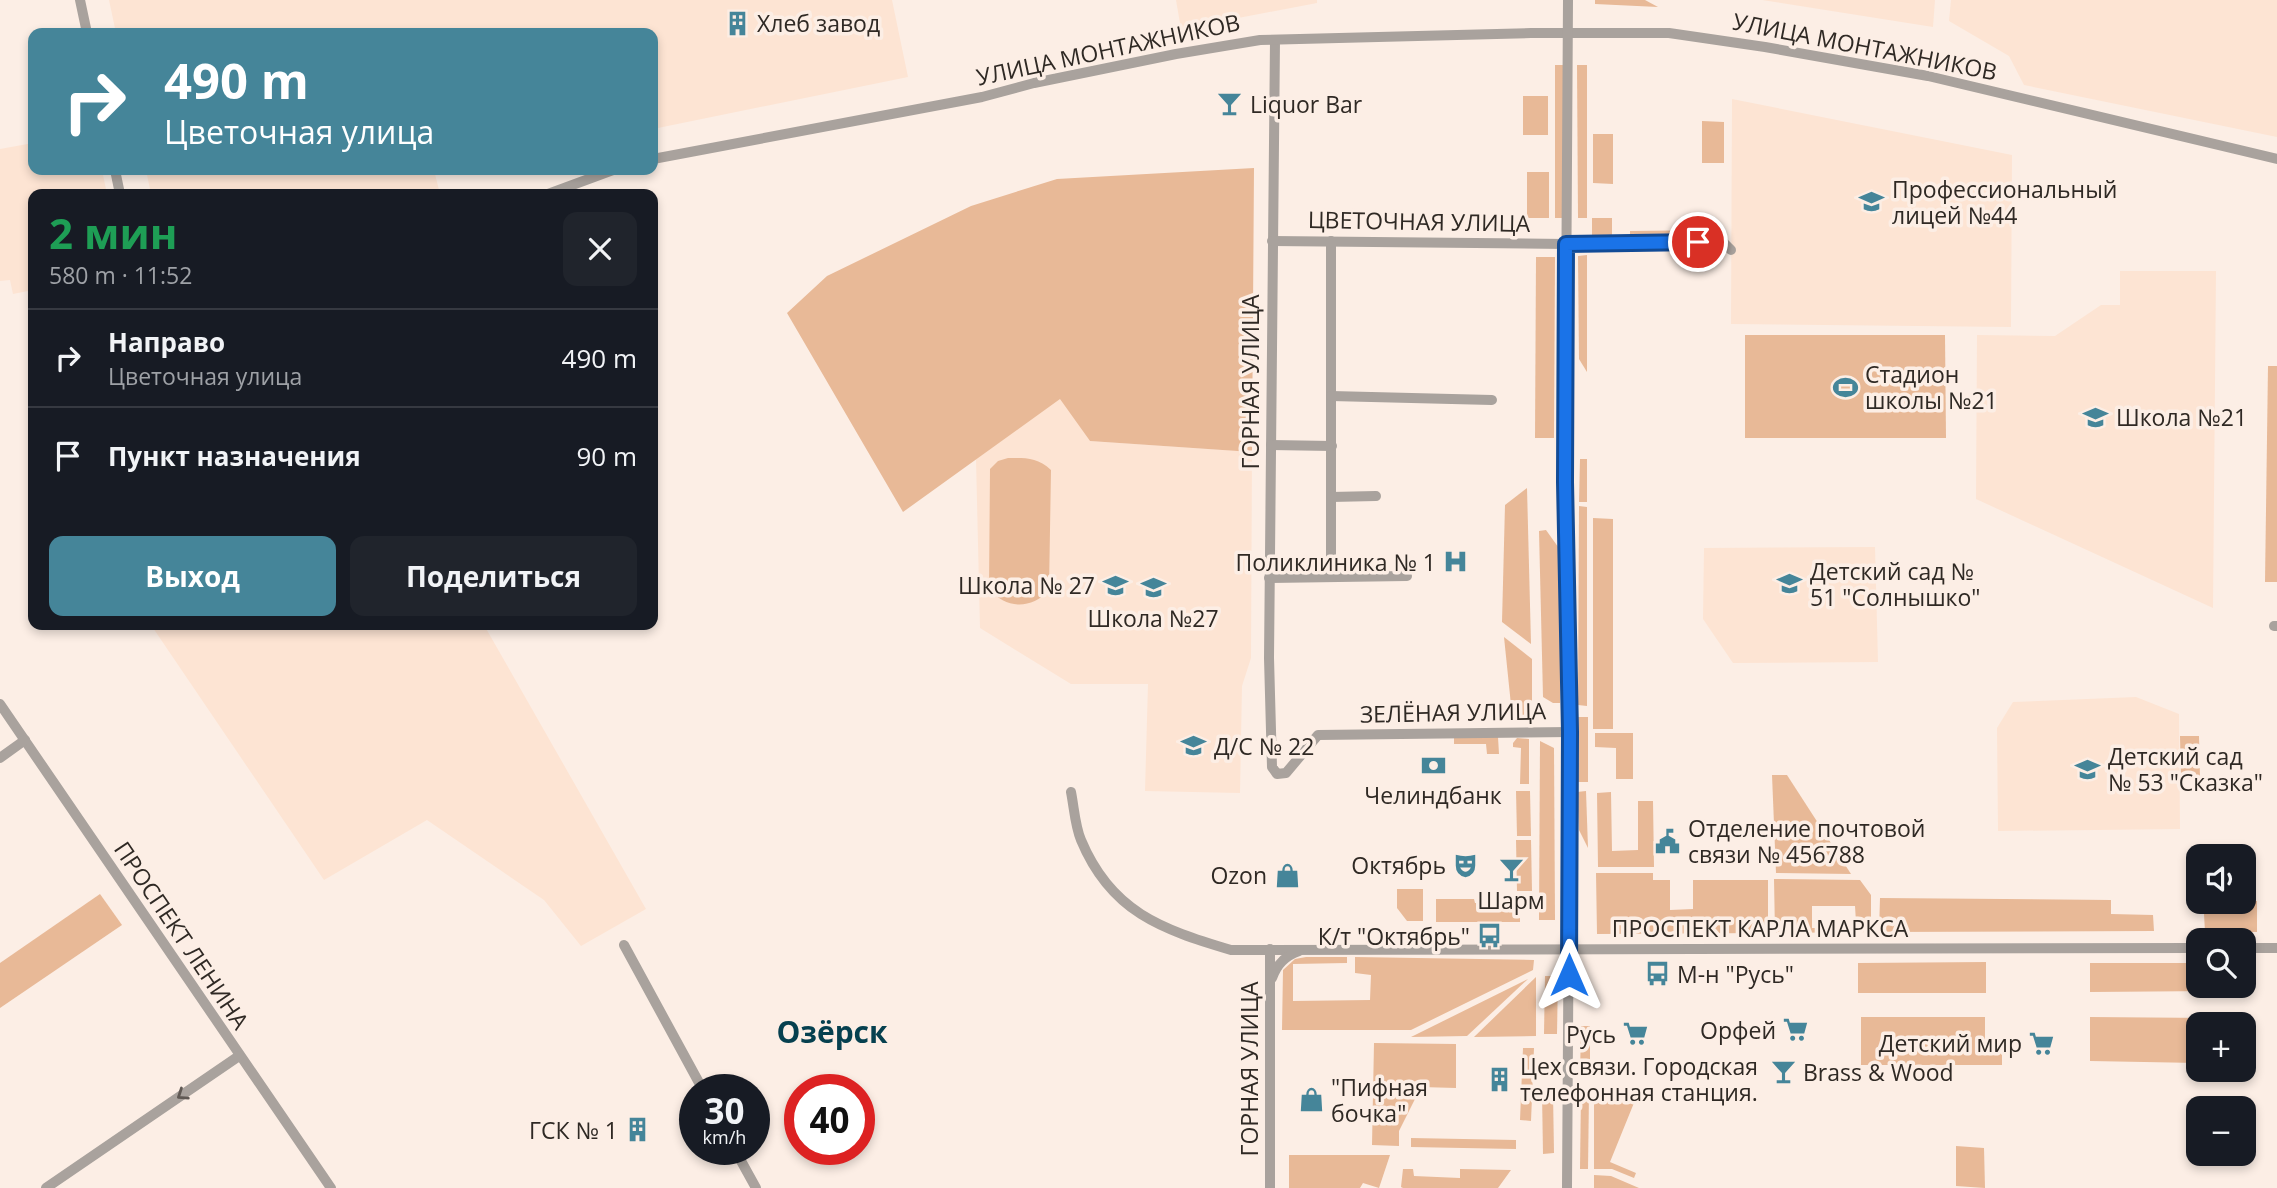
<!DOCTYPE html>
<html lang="ru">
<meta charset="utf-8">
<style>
:root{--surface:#171b24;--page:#20242c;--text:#f1f3f6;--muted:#9ea1a6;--line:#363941;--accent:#458599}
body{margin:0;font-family:"Open Sans",sans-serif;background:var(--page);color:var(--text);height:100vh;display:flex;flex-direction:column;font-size:26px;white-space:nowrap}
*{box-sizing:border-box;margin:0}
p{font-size:23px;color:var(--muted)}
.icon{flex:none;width:38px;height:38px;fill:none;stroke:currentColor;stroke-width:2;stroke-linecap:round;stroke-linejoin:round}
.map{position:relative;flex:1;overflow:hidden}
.details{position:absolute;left:28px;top:189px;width:630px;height:441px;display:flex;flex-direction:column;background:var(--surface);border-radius:14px;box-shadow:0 4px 10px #0003}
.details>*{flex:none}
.top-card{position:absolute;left:28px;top:28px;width:630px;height:147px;border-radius:14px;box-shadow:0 4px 10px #0003;background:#458599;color:#fff;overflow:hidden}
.buttons{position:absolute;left:2186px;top:844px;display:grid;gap:14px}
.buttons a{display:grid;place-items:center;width:70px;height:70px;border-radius:14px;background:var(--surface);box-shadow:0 4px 10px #0003;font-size:35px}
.speed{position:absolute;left:679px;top:1074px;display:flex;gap:14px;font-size:35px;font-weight:700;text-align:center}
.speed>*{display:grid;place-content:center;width:91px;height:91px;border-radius:50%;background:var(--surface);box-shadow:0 4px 10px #0003;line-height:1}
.speed small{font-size:18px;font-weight:400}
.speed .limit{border:10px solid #d22;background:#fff;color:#111}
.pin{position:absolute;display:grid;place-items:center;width:60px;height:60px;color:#fff;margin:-30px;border:4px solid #fff;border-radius:50%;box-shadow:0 2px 7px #0007}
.me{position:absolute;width:77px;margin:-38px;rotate:0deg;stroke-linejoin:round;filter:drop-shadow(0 0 5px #0008)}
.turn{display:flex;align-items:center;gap:24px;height:147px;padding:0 21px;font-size:32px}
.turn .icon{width:91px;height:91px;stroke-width:2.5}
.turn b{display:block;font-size:49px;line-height:60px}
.round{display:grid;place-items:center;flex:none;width:74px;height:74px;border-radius:14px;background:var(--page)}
.headline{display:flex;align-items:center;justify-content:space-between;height:119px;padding:0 21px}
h1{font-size:42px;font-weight:700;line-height:52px;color:#1e9e55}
.primary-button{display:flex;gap:14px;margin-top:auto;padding:14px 21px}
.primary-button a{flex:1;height:80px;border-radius:14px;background:var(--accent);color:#fff;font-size:28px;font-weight:700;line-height:80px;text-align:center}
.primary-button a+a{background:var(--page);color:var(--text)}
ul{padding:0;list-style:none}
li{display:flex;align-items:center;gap:21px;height:98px;padding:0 21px;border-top:2px solid var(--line)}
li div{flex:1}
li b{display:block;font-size:26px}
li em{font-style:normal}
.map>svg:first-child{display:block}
.built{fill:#fde4d3}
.green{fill:#e8b997}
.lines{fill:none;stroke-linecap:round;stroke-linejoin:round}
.minor{stroke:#a9a29d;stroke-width:10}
.oneway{stroke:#605954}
.route-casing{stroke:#114b97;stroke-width:18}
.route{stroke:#1a73e8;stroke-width:12}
.labels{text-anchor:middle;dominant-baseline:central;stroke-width:7;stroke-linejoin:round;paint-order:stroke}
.poi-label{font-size:23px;fill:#2f2924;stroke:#fceee5;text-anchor:start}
.street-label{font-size:23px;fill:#2f2924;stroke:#fceee5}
.district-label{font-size:30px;font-weight:bold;fill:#06404f;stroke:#fceee5}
</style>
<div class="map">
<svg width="2277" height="1188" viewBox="0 0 2277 1188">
<rect width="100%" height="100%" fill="#fceee5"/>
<g class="built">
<polygon points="109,0 892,0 908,77 653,129 653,33 116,33"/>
<polygon points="1176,0 1317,0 1317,3 1181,29"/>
<polygon points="1762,0 1935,0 1933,27"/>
<polygon points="1951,0 2277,0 2277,137 2024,85 2009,56 1949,21"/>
<polygon points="1732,99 2012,155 2011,327 1731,324"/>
<polygon points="33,143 33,170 102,170 107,194 33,194 33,290 13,294 10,280 0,281 0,149"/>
<polygon points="146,170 434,170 440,194 151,194"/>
<polygon points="2120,271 2216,271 2213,608 1976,499 1977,335 2055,336 2101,305 2120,305"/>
<polygon points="1060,398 1090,441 1252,452 1251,658 1242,686 1240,793 1145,791 1148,684 1071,684 980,628 976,459"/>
<polygon points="1875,547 1878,662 1733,663 1703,619 1704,548"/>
<polygon points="151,625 484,625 646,909 581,946 544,900 427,820 324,880"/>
<polygon points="2136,697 2179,714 2180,829 1998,831 1997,728 2013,702"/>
</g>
<g class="green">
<polygon points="1595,0 1645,0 1658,7 1595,4"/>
<rect x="1555" y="65" width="10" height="153"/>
<polygon points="1577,65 1587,65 1587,218 1578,218"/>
<rect x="1523" y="96" width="25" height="39"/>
<polygon points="1702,121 1724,122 1724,163 1702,163"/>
<polygon points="1593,134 1613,134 1613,184 1593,183"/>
<polygon points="1254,168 1252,452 1090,441 1060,399 903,512 787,313 827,276 971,206 1057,179"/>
<rect x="1527" y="172" width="22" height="46"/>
<rect x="1592" y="218" width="20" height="19"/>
<polygon points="1716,230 1716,234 1630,235 1630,231"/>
<polygon points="1587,255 1587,372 1579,359 1578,256"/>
<polygon points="1536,257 1555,257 1554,438 1535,438"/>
<polygon points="1745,335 1945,335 1946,438 1745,438"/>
<polygon points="2268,366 2277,366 2277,582 2265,582"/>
<path d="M 1008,458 C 1026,458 1037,457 1051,470 L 1049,590 C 1031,610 1006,609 989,589 L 990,469 L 998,461 Z"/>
<polygon points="1580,459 1587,459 1587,502 1579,502"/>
<polygon points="1527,488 1531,644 1502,622 1505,505"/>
<polygon points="1579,506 1587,507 1587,706 1578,705"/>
<polygon points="1593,518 1613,519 1613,729 1593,729"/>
<polygon points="1546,530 1561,551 1560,703 1553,703 1543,697 1539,531"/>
<polygon points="1504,637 1532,659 1532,716 1521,716 1511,705"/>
<rect x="1575" y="717" width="13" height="65"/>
<polygon points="1595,733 1633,733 1633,779 1616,779 1616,748 1595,747"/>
<polygon points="1454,736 1498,737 1499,754 1487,754 1486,744 1454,744"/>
<polygon points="2180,736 2199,736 2200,779 2181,779"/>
<polygon points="1517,738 1529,739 1529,784 1520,784 1521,748 1513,747 1513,743"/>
<polygon points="1540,741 1554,748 1555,920 1539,920"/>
<polygon points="1772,775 1787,775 1851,874 1776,873"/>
<polygon points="1516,791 1530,791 1531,836 1517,836"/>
<polygon points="1586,791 1588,848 1579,830 1577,792"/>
<polygon points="1611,792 1612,851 1638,850 1638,801 1653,801 1654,867 1598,867 1597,793"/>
<polygon points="1516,840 1531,840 1532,891 1517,891"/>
<polygon points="1596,873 1653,873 1653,880 1670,880 1670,910 1693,909 1693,880 1768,880 1768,933 1597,934"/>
<polygon points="1774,879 1860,880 1871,895 1871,922 1856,922 1855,906 1812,906 1812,928 1855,928 1856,925 1871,925 1871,932 1775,933"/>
<polygon points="1397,889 1423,889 1423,921 1407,921 1397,908"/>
<polygon points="100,894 122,925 0,1008 0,963"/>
<polygon points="1880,898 2111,900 2111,914 2153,915 2154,931 1879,932"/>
<polygon points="1436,899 1474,899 1475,903 1500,903 1501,899 1520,899 1520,922 1436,922"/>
<polygon points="2227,901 2257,901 2257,932 2205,932 2204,914 2227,914"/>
<polygon points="1306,957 1347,957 1347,963 1293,964 1293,1001 1370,1000 1371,975 1355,973 1355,957 1534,960 1533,970 1411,1030 1282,1030 1283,970 1295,959"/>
<polygon points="1986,962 1986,993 1858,993 1858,963"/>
<polygon points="2090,963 2198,963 2198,985 2214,985 2214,991 2090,992"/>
<polygon points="1545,976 1558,976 1557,1034 1544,1034"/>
<polygon points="1536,977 1536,1036 1474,1037"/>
<polygon points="1528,979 1467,1036 1411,1037"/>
<polygon points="1861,1017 1985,1017 1985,1043 2002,1043 2002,1065 1861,1065"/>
<polygon points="2090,1017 2211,1018 2211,1024 2198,1024 2198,1063 2090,1061"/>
<polygon points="1581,1026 1590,1026 1590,1075 1580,1075"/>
<polygon points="1374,1043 1456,1044 1456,1088 1421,1087 1399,1131 1399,1146 1372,1145"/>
<polygon points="1523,1048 1534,1048 1531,1121 1520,1120"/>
<polygon points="1542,1093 1553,1093 1554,1153 1543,1154"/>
<polygon points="1581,1093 1589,1093 1588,1169 1580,1169"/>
<polygon points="1594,1093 1638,1093 1610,1162 1636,1173 1634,1178 1612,1169 1594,1169"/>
<polygon points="1411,1138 1516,1140 1516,1149 1411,1147"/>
<polygon points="1956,1146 1984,1148 1985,1188 1956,1186"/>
<polygon points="1289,1155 1390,1155 1379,1188 1363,1183 1360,1188 1289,1188"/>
<polygon points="1403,1169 1413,1169 1414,1176 1460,1178 1460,1169 1511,1170 1498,1188 1403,1188 1401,1187"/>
<polygon points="1594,1175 1611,1176 1639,1188 1594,1188"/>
</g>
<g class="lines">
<g class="minor">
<polyline points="80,0 87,33"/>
<polyline points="1275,40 1269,658 1272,767 1277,774 1286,773 1318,735 1570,732"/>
<polyline points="653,159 982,97 1034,83 1176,54 1260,40 1531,33 1669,33 1765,47 1928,76 2277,159"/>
<polyline points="115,170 120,194"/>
<polyline points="548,194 613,170"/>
<polyline points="1272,241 1566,244 1722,241 1731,250"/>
<polyline points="1331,241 1331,577"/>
<polyline points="1331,396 1492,400"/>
<polyline points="1271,445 1332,446"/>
<polyline points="1331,497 1376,496"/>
<polyline points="1269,578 1407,576"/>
<polyline points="2274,626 2277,626"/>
<polyline points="0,704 331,1188"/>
<polyline points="0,758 25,740"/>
<path d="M 1071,792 C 1074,807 1075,826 1081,840 C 1111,912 1161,929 1231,950 L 2198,948"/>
<polyline points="624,945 703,1090"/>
<polyline points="2244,948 2277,948"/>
<path d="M 1272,978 C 1277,964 1285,956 1299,951"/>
<polyline points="735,1150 756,1188"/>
<polyline points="46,1188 239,1056"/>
<polyline points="1270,1188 1270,949"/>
<polyline points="1567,1188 1570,732 1565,482 1568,0"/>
</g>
</g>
<defs><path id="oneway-chevron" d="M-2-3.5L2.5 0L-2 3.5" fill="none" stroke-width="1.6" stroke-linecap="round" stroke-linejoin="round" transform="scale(1.75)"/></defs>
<use class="oneway" href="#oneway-chevron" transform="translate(182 1095) rotate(146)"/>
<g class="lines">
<defs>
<polyline id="route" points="1569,975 1570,732 1565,482 1566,244 1698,242"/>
</defs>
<use href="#route" class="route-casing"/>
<use href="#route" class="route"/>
</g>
<defs>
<symbol id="building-bare" viewBox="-9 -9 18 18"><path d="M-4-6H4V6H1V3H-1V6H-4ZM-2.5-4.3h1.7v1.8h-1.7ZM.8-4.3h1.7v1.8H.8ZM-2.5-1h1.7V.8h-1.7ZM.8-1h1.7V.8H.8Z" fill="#458599" stroke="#fceee5" stroke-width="2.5" paint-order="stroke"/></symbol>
<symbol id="bar-bare" viewBox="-9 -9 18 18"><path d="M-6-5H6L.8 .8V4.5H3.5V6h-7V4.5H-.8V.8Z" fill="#458599" stroke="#fceee5" stroke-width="2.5" paint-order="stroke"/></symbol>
<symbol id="university-bare" viewBox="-9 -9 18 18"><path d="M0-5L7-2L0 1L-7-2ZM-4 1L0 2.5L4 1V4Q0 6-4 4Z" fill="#458599" stroke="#fceee5" stroke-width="2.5" paint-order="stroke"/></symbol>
<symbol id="stadium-bare" viewBox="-9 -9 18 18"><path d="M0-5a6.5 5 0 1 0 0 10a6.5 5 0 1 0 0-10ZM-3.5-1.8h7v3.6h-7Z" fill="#458599" stroke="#fceee5" stroke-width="2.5" paint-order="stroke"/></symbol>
<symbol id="school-bare" viewBox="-9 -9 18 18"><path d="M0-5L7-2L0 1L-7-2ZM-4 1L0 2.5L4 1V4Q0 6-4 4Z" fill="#458599" stroke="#fceee5" stroke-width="2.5" paint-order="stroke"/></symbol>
<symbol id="hospital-bare" viewBox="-9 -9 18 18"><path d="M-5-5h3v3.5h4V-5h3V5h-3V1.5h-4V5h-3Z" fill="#458599" stroke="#fceee5" stroke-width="2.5" paint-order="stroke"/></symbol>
<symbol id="bank-bare" viewBox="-9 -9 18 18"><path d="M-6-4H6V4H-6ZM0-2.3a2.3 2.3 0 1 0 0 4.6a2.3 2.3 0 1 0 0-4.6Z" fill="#458599" stroke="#fceee5" stroke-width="2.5" paint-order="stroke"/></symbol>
<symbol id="civic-bare" viewBox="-9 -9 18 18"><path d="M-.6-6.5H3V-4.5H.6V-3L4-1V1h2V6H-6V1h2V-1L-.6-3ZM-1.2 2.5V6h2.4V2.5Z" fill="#458599" stroke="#fceee5" stroke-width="2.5" paint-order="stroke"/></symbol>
<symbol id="theatre-bare" viewBox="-9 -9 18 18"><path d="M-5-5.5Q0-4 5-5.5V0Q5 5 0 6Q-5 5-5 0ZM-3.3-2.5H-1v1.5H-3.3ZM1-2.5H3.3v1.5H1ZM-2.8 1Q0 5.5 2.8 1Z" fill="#458599" stroke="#fceee5" stroke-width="2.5" paint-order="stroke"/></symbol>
<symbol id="shop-bare" viewBox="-9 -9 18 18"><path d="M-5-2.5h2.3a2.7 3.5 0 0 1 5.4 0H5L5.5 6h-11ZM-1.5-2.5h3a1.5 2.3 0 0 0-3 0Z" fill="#458599" stroke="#fceee5" stroke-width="2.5" paint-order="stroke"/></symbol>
<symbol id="bus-bare" viewBox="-9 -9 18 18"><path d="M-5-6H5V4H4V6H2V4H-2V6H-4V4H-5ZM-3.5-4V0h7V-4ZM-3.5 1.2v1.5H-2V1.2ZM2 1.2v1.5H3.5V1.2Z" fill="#458599" stroke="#fceee5" stroke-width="2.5" paint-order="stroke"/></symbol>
<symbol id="supermarket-bare" viewBox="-9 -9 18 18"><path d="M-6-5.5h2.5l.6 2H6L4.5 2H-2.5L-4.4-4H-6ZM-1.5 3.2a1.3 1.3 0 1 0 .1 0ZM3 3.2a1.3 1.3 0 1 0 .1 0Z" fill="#458599" stroke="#fceee5" stroke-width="2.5" paint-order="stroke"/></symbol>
</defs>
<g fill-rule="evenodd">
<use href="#building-bare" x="720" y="6" width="35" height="35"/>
<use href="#bar-bare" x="1212" y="86" width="35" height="35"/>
<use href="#university-bare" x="1854" y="184" width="35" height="35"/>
<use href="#stadium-bare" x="1828" y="370" width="35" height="35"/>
<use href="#school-bare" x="2078" y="400" width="35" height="35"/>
<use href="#hospital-bare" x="1438" y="544" width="35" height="35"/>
<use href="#school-bare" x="1772" y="566" width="35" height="35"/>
<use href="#school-bare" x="1098" y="568" width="35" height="35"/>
<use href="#school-bare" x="1136" y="570" width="35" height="35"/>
<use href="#school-bare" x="1176" y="728" width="35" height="35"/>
<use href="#bank-bare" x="1416" y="748" width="35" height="35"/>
<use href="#school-bare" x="2070" y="752" width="35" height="35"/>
<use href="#civic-bare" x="1650" y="824" width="35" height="35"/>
<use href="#theatre-bare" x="1448" y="848" width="35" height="35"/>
<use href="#bar-bare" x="1494" y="852" width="35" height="35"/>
<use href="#shop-bare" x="1270" y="858" width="35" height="35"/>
<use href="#bus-bare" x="1472" y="918" width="35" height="35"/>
<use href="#bus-bare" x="1640" y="956" width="35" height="35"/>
<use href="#supermarket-bare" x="1778" y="1012" width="35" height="35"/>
<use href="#supermarket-bare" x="1618" y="1016" width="35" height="35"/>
<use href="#supermarket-bare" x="2024" y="1026" width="35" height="35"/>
<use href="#bar-bare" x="1766" y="1054" width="35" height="35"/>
<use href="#building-bare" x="1482" y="1062" width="35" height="35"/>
<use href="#shop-bare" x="1294" y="1082" width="35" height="35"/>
<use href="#building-bare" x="620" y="1112" width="35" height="35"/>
</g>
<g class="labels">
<g class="poi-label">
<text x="757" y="23">Хлеб завод</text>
<text x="1250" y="104">Liquor Bar</text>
<text x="1892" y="189">Профессиональный<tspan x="1892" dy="26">лицей №44</tspan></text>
<text x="1865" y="374">Стадион<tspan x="1865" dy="26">школы №21</tspan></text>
<text x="2116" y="417">Школа №21</text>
<text x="1436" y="562" text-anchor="end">Поликлиника № 1</text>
<text x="1810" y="571">Детский сад №<tspan x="1810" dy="26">51 "Солнышко"</tspan></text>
<text x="1095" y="585" text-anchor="end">Школа № 27</text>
<text x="1153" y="618" text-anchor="middle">Школа №27</text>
<text x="1214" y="746">Д/С № 22</text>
<text x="2108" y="756">Детский сад<tspan x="2108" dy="26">№ 53 "Сказка"</tspan></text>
<text x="1433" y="795" text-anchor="middle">Челиндбанк</text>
<text x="1688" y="828">Отделение почтовой<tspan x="1688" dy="26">связи № 456788</tspan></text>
<text x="1446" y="865" text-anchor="end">Октябрь</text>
<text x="1267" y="875" text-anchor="end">Ozon</text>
<text x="1511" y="900" text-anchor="middle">Шарм</text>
<text x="1470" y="936" text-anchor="end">К/т "Октябрь"</text>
<text x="1677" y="974">М-н "Русь"</text>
<text x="1776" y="1030" text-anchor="end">Орфей</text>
<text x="1616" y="1034" text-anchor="end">Русь</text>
<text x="2022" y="1043" text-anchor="end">Детский мир</text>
<text x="1520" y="1066">Цех связи. Городская<tspan x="1520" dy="26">телефонная станция.</tspan></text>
<text x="1803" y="1072">Brass &amp; Wood</text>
<text x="1331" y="1087">"Пифная<tspan x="1331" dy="26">бочка"</tspan></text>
<text x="618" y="1130" text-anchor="end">ГСК № 1</text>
</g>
<g class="street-label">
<text transform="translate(1865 46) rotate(11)">УЛИЦА МОНТАЖНИКОВ</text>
<text transform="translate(1108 49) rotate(-12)">УЛИЦА МОНТАЖНИКОВ</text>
<text transform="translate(1419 221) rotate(1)">ЦВЕТОЧНАЯ УЛИЦА</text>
<text transform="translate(1250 382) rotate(-90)">ГОРНАЯ УЛИЦА</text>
<text transform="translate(1453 712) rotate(-1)">ЗЕЛЁНАЯ УЛИЦА</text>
<text x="1760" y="928">ПРОСПЕКТ КАРЛА МАРКСА</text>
<text transform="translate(182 935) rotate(56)">ПРОСПЕКТ ЛЕНИНА</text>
<text transform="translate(1249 1069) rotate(-90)">ГОРНАЯ УЛИЦА</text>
</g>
<g class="district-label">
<text x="832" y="1031">Озёрск</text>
</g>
</g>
</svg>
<div class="buttons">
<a><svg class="icon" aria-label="sound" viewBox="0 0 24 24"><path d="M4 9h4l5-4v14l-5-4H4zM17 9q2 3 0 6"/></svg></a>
<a><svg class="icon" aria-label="search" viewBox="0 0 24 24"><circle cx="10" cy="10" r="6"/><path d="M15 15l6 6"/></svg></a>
<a>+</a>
<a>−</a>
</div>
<div class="speed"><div>30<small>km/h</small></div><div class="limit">40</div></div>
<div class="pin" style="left:1698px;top:242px;background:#d93025"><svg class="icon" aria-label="arrive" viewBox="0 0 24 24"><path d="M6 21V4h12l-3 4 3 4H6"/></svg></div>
<svg class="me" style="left:1569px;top:975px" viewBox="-20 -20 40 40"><path d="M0-17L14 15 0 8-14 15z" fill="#1a73e8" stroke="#fff" stroke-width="4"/></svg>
<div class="top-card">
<div class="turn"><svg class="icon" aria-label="right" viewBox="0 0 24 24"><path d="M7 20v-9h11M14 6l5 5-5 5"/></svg><div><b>490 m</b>Цветочная улица</div></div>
</div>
<section class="details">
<div class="headline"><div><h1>2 мин</h1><p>580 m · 11:52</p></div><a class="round"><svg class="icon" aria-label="close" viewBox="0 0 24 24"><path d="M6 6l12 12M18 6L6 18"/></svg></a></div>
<ul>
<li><svg class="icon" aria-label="right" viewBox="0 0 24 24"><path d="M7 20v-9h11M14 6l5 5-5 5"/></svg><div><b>Направо</b><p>Цветочная улица</p></div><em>490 m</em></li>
<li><svg class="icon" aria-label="arrive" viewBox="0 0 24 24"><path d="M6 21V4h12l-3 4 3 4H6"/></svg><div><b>Пункт назначения</b></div><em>90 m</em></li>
</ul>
<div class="primary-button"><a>Выход</a><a>Поделиться</a></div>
</section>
</div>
